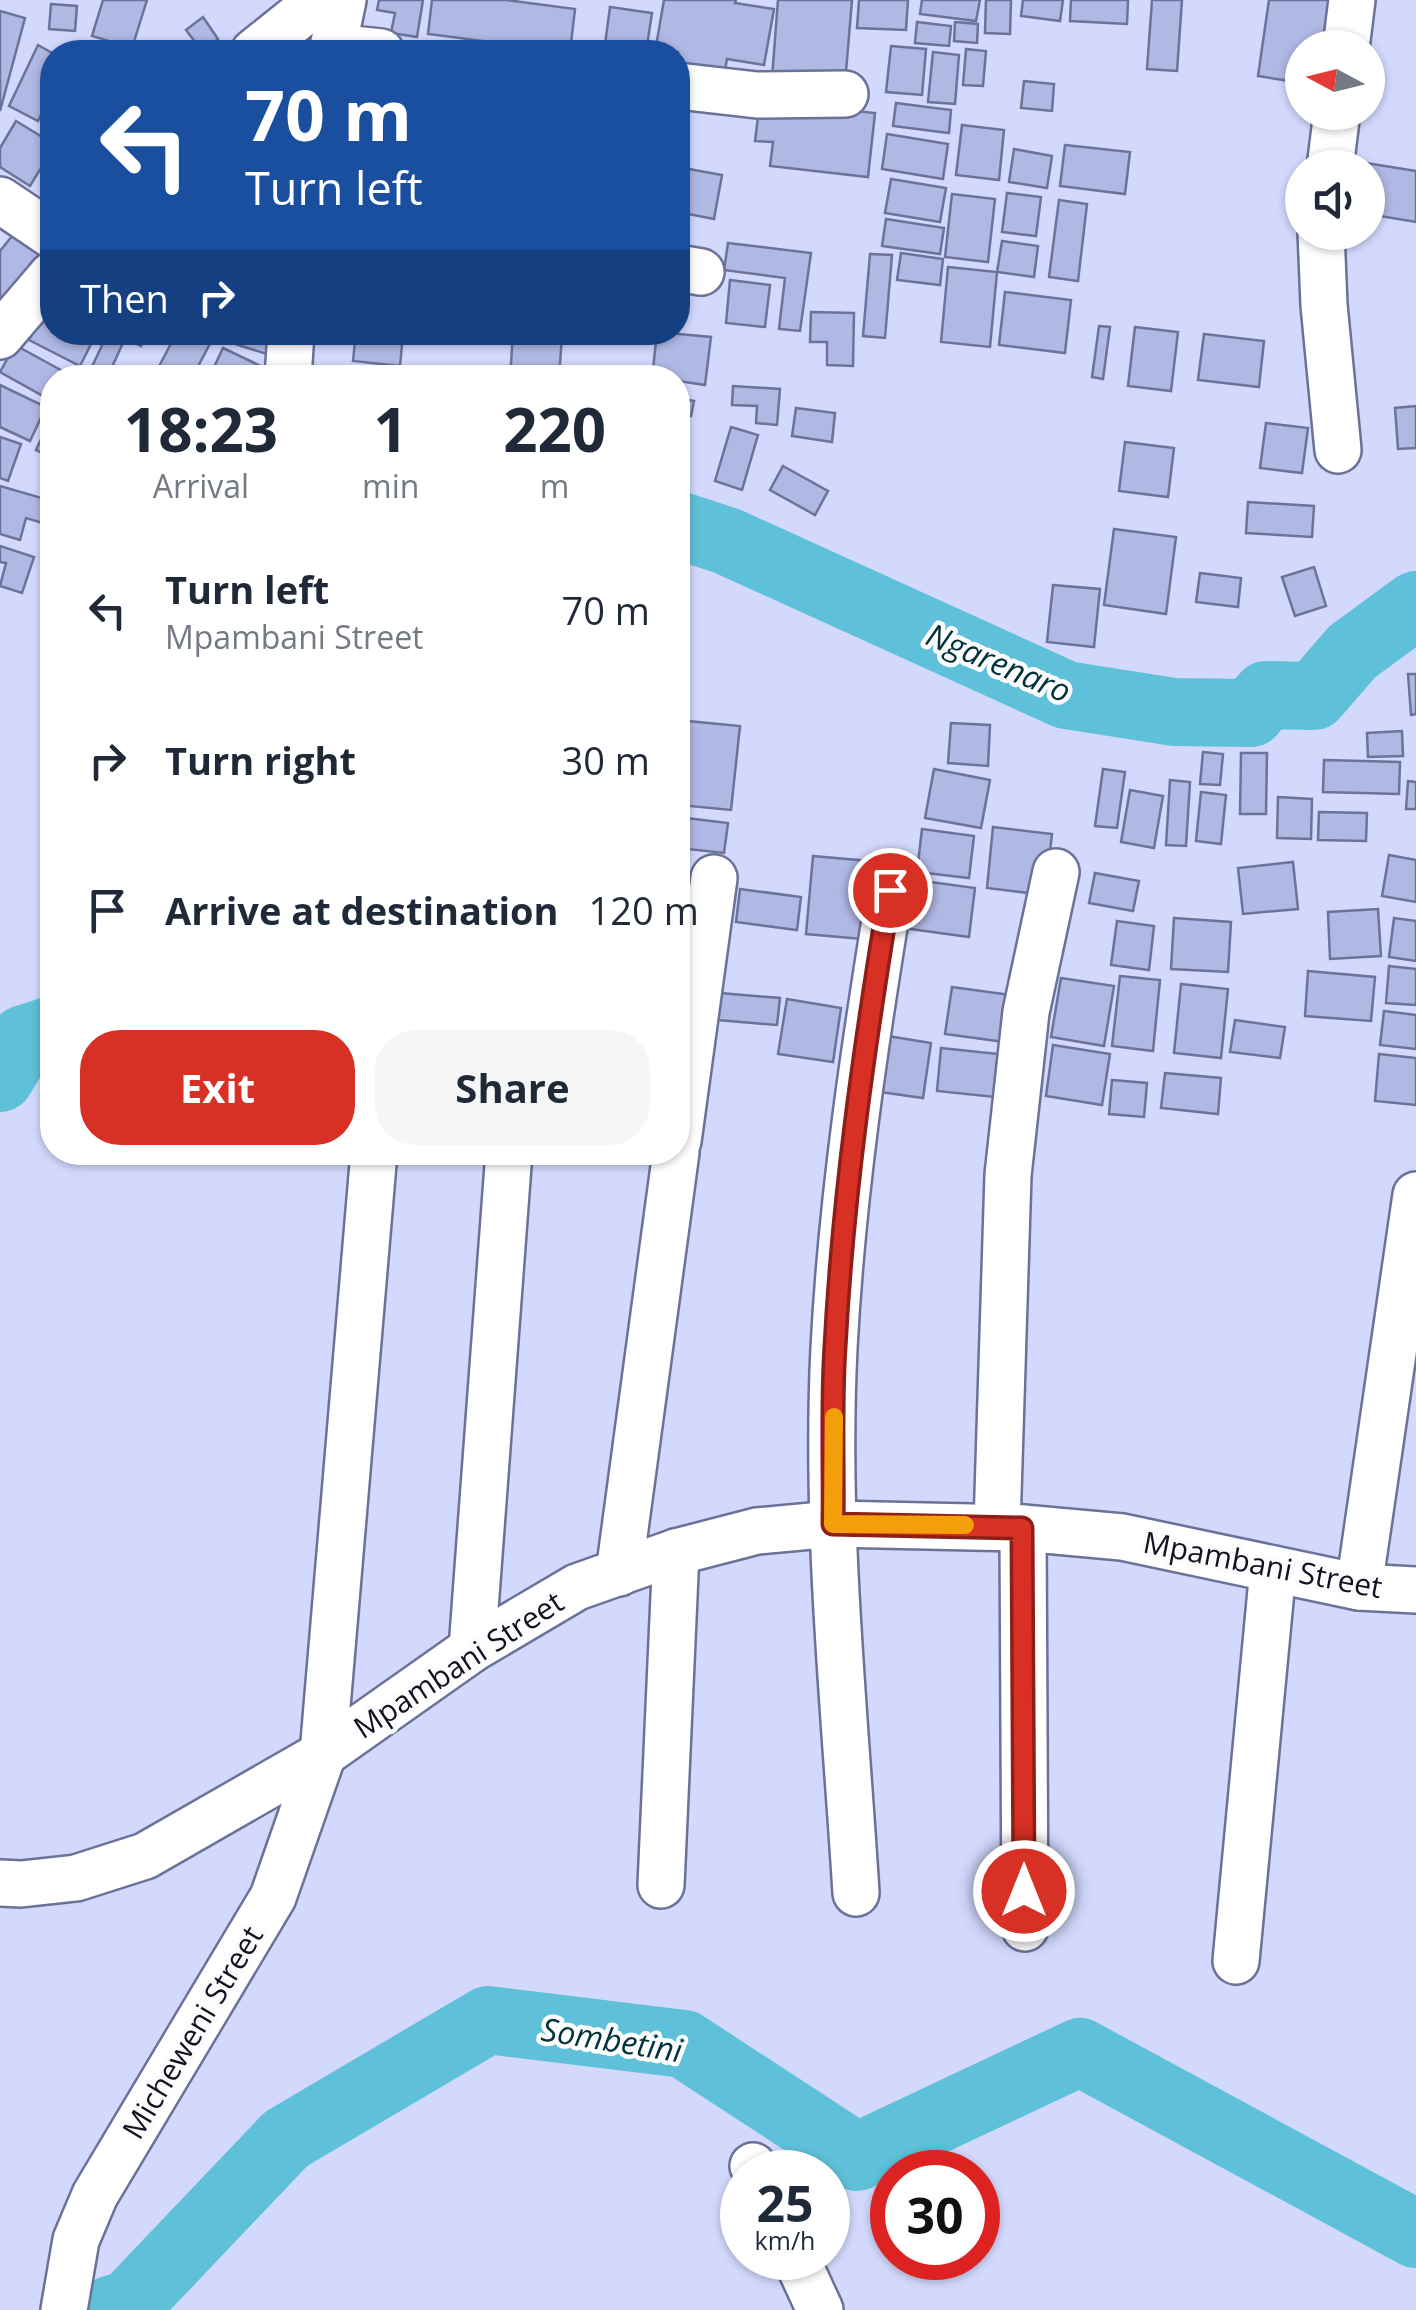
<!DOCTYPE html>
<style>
:root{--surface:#fff;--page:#f6f6f7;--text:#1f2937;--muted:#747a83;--accent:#d93025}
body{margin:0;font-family:"Open Sans",sans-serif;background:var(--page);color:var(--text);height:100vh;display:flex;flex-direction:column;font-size:38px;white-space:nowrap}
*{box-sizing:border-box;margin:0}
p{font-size:32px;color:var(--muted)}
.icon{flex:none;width:55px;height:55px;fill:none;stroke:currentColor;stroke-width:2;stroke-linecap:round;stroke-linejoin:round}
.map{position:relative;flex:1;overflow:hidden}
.side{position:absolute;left:40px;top:365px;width:650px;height:800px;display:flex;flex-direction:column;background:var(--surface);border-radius:40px;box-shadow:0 2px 8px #0004}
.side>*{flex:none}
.banner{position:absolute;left:40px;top:40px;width:650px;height:305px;border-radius:40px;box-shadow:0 2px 8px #0004;background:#1a4fa0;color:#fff;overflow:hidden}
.needle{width:65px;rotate:277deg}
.tools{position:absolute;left:1285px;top:30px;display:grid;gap:20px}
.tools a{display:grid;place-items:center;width:100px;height:100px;border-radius:50%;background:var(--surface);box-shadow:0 2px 8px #0004;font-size:50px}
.speed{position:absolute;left:720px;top:2150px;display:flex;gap:20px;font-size:50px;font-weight:700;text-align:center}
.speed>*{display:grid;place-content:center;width:130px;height:130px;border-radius:50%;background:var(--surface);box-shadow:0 2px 8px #0004;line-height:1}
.speed small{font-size:25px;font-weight:400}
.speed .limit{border:15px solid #d22;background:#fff;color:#111}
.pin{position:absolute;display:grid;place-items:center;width:85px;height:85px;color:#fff;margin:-42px;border:5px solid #fff;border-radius:50%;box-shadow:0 2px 10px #0007}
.me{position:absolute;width:110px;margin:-55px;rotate:0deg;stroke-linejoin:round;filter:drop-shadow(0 0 8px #0008)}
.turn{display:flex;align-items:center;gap:35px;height:210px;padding:0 40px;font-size:45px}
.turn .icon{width:130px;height:130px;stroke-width:2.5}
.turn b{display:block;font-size:70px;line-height:85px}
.then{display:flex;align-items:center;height:95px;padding:0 40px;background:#0003;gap:20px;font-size:38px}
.eta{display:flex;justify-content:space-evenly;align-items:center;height:170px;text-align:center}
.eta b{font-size:60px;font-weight:700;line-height:70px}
.button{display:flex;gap:20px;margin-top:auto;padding:20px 40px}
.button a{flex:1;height:115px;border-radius:40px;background:var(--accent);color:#fff;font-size:40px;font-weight:700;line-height:115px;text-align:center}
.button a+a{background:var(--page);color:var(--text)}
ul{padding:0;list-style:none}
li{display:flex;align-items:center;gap:30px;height:150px;padding:0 40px}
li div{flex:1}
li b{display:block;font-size:38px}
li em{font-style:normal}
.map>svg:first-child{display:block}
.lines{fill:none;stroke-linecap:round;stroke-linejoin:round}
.river{stroke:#5ec0d9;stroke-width:68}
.building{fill:#b0b8e4;stroke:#6c739b;stroke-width:2.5}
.minor-casing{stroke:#6b729a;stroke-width:50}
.minor{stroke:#fff;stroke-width:45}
.route-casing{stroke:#8d1f18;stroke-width:25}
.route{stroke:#d93025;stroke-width:18}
.slow{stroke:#f59e0b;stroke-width:18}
.labels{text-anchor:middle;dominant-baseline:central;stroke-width:9;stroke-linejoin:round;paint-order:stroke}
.street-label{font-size:30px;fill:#101222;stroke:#fcfcfc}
.water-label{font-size:32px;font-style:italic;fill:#01323c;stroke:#fcfcfc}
</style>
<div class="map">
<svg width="1416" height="2310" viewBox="0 0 1416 2310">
<rect width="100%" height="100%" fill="#d2d9fd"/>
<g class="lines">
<g class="river">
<polyline points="678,525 727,541 1066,695 1174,712 1251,713 1266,695 1314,696 1352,652 1416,605"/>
<polyline points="0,1078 24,1039 52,1030"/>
<polyline points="110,2310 129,2304 286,2139 488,2020 684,2044 857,2157 1080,2052 1416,2234"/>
</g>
</g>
<g class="building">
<polygon points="103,0 147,0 132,48 92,36"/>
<polygon points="379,0 423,0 417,37 391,33 395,13 377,10"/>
<polygon points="432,0 506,0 575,9 570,52 428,34"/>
<polygon points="664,0 736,0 735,3 774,9 764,65 727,59 724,75 678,67 678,52 655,52"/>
<polygon points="778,0 852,0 845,84 772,78"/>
<polygon points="859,0 908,0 906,30 857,28"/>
<polygon points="922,0 980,0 976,21 920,14"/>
<polygon points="986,0 1011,0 1010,34 985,33"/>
<polygon points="1023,0 1063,0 1060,21 1021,16"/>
<polygon points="1071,0 1128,0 1127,24 1070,21"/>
<polygon points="1152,0 1182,0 1177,71 1147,69"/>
<polygon points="1269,0 1329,0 1322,48 1302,48 1302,83 1258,76"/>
<polygon points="51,4 77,6 75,31 49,29"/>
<polygon points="610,7 652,13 646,52 604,52"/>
<polygon points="0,11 25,18 0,111"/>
<polygon points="203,17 218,39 202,51 186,30"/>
<polygon points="917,22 951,26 949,46 915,43"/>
<polygon points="955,22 978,24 977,43 954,41"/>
<polygon points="38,45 52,53 52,91 38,121 9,106"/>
<polygon points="891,46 926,49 922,95 886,92"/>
<polygon points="966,49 986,51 983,86 963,85"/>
<polygon points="933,52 959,55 955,104 928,102"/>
<polygon points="1024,81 1054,84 1052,111 1021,108"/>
<polygon points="760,101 875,113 868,177 770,166 773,142 755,141"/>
<polygon points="896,103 951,110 949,133 893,126"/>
<polygon points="16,121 52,143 52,150 30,186 0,167 0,148"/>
<polygon points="962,125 1004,130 999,180 956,175"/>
<polygon points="887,134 948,144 943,179 882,169"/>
<polygon points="1065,145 1130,152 1125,194 1060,186"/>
<polygon points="1014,149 1052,156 1047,188 1009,182"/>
<polygon points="1360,162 1416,171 1416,222 1368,214 1368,168 1359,168"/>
<polygon points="678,167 722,175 714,219 678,212"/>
<polygon points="891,179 946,188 940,222 885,213"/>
<polygon points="1007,193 1041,197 1036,236 1002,232"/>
<polygon points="952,194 995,199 988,262 945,257"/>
<polygon points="1059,200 1087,204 1078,281 1049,277"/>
<polygon points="886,219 944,228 940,254 882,246"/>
<polygon points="17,230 48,255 0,314 0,251"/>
<polygon points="1002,241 1038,246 1034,277 997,272"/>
<polygon points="728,243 811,253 800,331 779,329 785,278 724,270"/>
<polygon points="901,253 943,259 940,285 897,280"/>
<polygon points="870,254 892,255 885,338 863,336"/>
<polygon points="948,267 997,272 990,347 941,342"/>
<polygon points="730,280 770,285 765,327 726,323"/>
<polygon points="1005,292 1071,300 1065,353 999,345"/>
<polygon points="48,302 52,305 52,332 97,332 80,366 29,340"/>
<polygon points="811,312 854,313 853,366 827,365 827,342 810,342"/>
<polygon points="1099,326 1110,327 1103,379 1092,377"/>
<polygon points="1135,327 1178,332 1171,391 1128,386"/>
<polygon points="121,332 148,332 141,346 119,335"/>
<polygon points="177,332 216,332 192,378 153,378"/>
<polygon points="224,332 277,333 270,355 222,340"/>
<polygon points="356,332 403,334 400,366 353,361"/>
<polygon points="657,332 711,337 705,385 678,381 678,378 652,378"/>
<polygon points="513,333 562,336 559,378 510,378"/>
<polygon points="1204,334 1264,341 1259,387 1198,380"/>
<polygon points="106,337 122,345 107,378 99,378 89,373"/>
<polygon points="15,345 68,374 66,378 52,378 52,401 0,372"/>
<polygon points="223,348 267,369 263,378 209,378"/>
<polygon points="0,385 46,407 30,441 0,427"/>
<polygon points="733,386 780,389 777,425 756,423 757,406 732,405"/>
<polygon points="678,398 694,401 691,416 678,414"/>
<polygon points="1416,406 1416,448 1398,449 1395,408"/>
<polygon points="796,408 835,413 832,442 792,436"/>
<polygon points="52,416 52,458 36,450"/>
<polygon points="1266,423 1308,428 1302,473 1260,468"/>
<polygon points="731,427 758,435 742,490 715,481"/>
<polygon points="0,437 21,444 8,481 0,478"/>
<polygon points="1125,442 1174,448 1168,497 1119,491"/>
<polygon points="783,466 828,491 815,515 770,490"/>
<polygon points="0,486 52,501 46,524 26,518 20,540 0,534"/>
<polygon points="1248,502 1314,506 1312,537 1246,533"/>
<polygon points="1114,529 1176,537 1166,614 1104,605"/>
<polygon points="0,546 34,557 22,593 0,586 6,563 0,562"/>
<polygon points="1314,567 1326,606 1295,616 1282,577"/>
<polygon points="1200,573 1241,578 1238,607 1196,602"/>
<polygon points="1053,585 1100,589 1094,647 1047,642"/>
<polygon points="1408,674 1416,674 1416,714 1411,715"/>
<polygon points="688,721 740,726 731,810 679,805"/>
<polygon points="951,723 990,725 988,766 948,763"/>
<polygon points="1402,731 1403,756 1368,757 1367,733"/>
<polygon points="1203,752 1223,754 1220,785 1200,784"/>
<polygon points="1241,753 1267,753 1266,814 1240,814"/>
<polygon points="1324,760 1400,762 1399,794 1323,792"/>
<polygon points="934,769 990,780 981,828 925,818"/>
<polygon points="1103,769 1125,772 1117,828 1095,826"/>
<polygon points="1170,780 1190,782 1186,846 1166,845"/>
<polygon points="1408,781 1416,782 1416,809 1406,809"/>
<polygon points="1130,790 1163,796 1154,848 1121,842"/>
<polygon points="1201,792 1226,795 1221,844 1196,841"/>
<polygon points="1278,797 1312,799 1311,839 1277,838"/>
<polygon points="1319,812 1367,813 1366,841 1318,840"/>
<polygon points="678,817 728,823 724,853 678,848"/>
<polygon points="993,827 1052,834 1045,895 987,888"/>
<polygon points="922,829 974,836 969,878 917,872"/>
<polygon points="1389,855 1416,860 1416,902 1382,896"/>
<polygon points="813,856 869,861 862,939 806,934"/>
<polygon points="1293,862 1298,909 1243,914 1238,868"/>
<polygon points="1095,873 1139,881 1133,911 1089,903"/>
<polygon points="916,880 975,888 969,937 910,929"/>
<polygon points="740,889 801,897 797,930 736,922"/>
<polygon points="1378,909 1381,956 1330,959 1328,912"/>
<polygon points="1174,918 1231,922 1228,972 1171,969"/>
<polygon points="1394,918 1416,921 1416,961 1389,957"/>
<polygon points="1117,921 1154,926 1149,970 1111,965"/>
<polygon points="1389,966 1416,969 1416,1005 1386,1003"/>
<polygon points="1308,971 1375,977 1371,1021 1305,1016"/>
<polygon points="1120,976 1160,980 1153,1051 1112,1046"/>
<polygon points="1061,978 1114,986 1104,1046 1051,1037"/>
<polygon points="1181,984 1228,989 1221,1058 1174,1053"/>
<polygon points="952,987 1018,996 1012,1043 945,1034"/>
<polygon points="720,993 780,998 777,1025 718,1020"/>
<polygon points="787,999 841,1008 833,1062 778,1054"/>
<polygon points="1384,1011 1416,1015 1416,1049 1380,1045"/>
<polygon points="1235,1020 1285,1027 1280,1058 1230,1052"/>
<polygon points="888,1036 931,1043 923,1098 880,1092"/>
<polygon points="1053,1045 1110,1054 1102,1105 1046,1096"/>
<polygon points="941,1048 1008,1055 1004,1098 937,1091"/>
<polygon points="1379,1054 1416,1058 1416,1105 1375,1101"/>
<polygon points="1165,1073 1221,1078 1218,1114 1161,1108"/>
<polygon points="1112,1080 1147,1083 1144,1117 1109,1114"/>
</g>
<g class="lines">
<defs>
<g id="minor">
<polyline points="333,47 381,52"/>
<polyline points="1346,48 1352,0"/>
<polyline points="254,52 319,0"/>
<polyline points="332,52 343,0"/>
<polyline points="678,86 757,95 845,94"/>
<polyline points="1330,168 1337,112"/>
<polyline points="0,200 52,235"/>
<polyline points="1321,232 1324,305 1338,450"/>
<polyline points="678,268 701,272"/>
<polyline points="0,336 52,275"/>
<polyline points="288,378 291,332"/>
<polyline points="678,1141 714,878"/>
<polyline points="997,1526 1008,1175 1026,1012 1056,872"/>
<polyline points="1023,1528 1025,1928"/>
<polyline points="619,1573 676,1152"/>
<polyline points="1359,1587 1416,1195"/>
<polyline points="472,1649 509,1152"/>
<polyline points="0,1883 21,1884 76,1878 145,1856 323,1754 472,1649 577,1587 676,1552 757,1531 833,1524 1023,1528 1122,1537 1359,1587 1416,1590"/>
<polyline points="661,1885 676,1552"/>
<path d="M 856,1893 C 845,1713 825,1530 834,1348 C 842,1195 865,1042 890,890"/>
<polyline points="1236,1961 1273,1569"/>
<polyline points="753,2166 756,2172"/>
<polyline points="796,2258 820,2310"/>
<polyline points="64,2310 76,2240 95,2195 273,1897 323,1754 374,1152"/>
</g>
</defs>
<use href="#minor" class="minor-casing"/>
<use href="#minor" class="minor"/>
</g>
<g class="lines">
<defs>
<path id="route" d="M 890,890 C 865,1041 843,1193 835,1347 C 831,1405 834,1465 833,1524 L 1022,1528 L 1024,1891"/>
</defs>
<use href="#route" class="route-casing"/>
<use href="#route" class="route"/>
<polyline class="slow" points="834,1417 833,1524 965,1525"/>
</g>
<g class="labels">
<g class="street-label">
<text transform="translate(1263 1564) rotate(11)">Mpambani Street</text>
<text transform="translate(458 1664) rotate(-33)">Mpambani Street</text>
<text transform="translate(192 2032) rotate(-59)">Micheweni Street</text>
</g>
<g class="water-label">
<text transform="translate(999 662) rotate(23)">Ngarenaro</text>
<text transform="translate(612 2039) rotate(9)">Sombetini</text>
</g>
</g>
</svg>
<div class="tools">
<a><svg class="needle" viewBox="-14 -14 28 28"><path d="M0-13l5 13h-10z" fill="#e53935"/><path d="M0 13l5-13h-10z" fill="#747a83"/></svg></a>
<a><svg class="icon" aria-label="sound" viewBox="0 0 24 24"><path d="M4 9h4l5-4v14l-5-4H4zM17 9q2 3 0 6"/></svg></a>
</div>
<div class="speed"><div>25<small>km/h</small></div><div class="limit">30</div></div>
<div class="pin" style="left:890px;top:890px;background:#d93025"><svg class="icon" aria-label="arrive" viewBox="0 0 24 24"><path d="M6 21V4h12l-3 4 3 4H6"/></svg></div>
<svg class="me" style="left:1024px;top:1891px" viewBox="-20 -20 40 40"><circle r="17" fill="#d93025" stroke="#fff" stroke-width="3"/><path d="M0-11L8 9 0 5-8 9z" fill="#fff"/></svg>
<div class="banner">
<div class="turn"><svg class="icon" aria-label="left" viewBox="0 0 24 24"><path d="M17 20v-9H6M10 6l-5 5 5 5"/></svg><div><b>70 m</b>Turn left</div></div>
<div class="then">Then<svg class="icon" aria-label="right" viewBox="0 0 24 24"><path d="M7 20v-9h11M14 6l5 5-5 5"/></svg></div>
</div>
<section class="side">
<div class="eta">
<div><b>18:23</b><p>Arrival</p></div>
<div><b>1</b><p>min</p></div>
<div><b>220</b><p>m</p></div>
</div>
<ul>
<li><svg class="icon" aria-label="left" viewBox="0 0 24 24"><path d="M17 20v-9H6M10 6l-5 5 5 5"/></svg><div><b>Turn left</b><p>Mpambani Street</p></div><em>70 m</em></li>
<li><svg class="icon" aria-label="right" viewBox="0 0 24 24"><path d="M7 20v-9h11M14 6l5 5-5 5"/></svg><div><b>Turn right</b></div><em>30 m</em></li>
<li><svg class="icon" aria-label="arrive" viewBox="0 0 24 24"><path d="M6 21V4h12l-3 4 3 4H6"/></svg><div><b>Arrive at destination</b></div><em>120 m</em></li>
</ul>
<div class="button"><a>Exit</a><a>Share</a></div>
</section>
</div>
